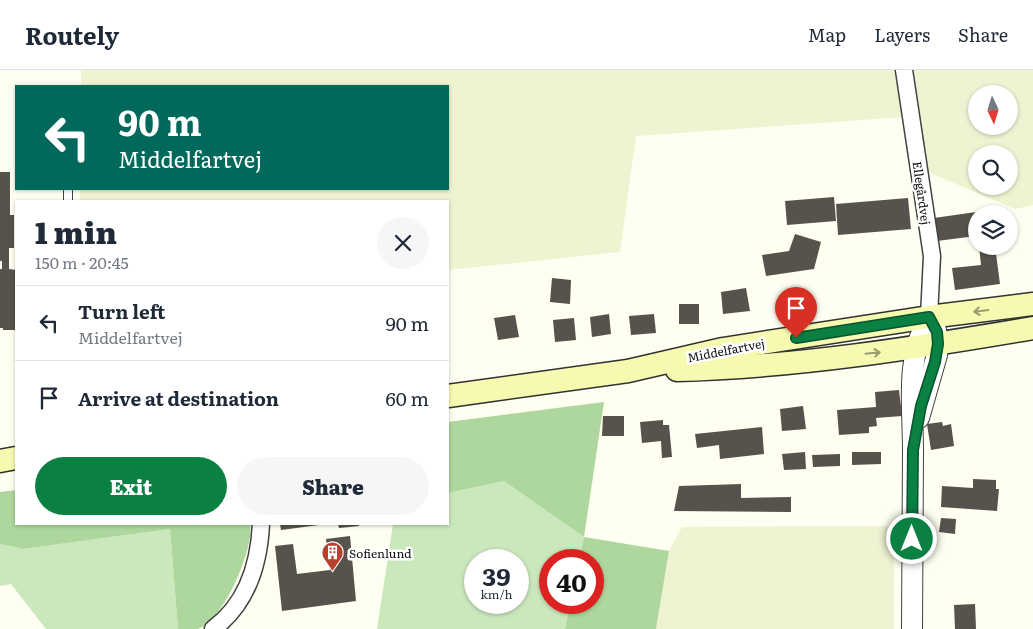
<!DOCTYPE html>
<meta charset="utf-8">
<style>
:root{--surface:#fff;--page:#f6f6f7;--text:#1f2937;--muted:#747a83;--line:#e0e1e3;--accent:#0b8043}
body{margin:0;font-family:Literata,serif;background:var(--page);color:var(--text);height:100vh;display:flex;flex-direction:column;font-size:19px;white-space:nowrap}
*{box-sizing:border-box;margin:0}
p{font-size:16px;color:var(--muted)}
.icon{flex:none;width:28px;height:28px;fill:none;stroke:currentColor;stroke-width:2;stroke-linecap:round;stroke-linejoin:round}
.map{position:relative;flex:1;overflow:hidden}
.panel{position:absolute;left:15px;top:130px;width:434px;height:325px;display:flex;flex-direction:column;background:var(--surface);border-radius:0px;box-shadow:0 1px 4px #0004}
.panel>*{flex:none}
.top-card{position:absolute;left:15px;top:15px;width:434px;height:105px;border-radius:0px;box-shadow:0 1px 4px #0004;background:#00695c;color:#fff;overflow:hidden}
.needle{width:32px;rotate:176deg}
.fabs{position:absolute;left:968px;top:15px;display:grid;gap:10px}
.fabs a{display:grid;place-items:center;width:50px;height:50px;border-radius:50%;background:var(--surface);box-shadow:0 1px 4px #0004;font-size:25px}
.speed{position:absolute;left:464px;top:479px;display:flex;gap:10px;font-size:25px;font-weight:700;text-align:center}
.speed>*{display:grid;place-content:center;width:65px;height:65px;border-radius:50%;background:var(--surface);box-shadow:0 1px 4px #0004;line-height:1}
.speed small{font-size:12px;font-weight:400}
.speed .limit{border:8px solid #d22;background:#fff;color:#111}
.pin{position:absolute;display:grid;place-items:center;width:42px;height:42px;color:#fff;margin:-51px -21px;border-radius:50% 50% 50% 0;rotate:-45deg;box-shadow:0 0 5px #0007}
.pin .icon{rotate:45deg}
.me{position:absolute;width:55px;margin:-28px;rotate:0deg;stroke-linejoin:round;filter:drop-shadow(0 0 4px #0008)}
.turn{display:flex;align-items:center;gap:18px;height:105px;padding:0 20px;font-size:22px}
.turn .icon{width:65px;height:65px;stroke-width:2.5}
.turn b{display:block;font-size:35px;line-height:42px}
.round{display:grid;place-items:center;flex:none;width:52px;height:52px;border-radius:26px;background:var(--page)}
.overview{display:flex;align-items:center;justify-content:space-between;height:85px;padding:0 20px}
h1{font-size:30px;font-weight:800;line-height:38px}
.button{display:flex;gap:10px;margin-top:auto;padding:10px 20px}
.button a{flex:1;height:58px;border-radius:30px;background:var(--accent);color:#fff;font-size:20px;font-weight:800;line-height:58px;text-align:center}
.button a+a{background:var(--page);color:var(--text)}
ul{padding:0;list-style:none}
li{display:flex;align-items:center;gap:15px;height:75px;padding:0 20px;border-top:1px solid var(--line)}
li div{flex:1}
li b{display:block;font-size:19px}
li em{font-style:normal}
header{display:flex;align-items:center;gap:30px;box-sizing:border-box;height:70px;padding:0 25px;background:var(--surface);border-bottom:1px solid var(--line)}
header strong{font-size:24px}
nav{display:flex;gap:28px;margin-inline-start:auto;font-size:18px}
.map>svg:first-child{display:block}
.farmland{fill:#f0f3d2;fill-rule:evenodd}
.green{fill:#cbe7bc;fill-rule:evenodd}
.forest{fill:#add79c}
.building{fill:#57524c}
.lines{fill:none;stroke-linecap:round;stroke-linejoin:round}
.service-casing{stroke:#424242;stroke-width:10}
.minor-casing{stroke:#424242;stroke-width:19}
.tertiary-casing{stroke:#424242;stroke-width:22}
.secondary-casing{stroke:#313131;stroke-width:25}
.service{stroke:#fff;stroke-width:8}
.minor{stroke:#fff;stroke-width:16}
.tertiary{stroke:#fff;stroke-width:20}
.secondary{stroke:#f6fab0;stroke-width:22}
.oneway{stroke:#9a9c70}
.route-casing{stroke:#07532c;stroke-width:12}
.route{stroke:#0b8043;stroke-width:9}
.labels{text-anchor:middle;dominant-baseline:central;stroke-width:5;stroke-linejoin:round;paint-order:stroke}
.street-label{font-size:12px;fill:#0f0f0f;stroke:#fff}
.poi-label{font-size:12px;fill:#0f0f0f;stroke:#fff;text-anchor:start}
</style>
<header>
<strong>Routely</strong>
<nav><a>Map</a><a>Layers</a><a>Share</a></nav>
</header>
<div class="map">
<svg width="1033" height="559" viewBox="0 0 1033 559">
<rect width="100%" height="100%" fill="#fefef1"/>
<g class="farmland">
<polygon points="81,0 894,0 903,47 636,66 620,182 448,200 448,131 80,131 80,119 448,119 448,16 81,16"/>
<path d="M 911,0 L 1033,0 L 1033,135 L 1015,139 L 928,102 ZM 976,24 L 1009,24 L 1009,56 L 976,56 ZM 976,84 L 1009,84 L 1009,116 L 976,116 Z"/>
<polygon points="894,456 894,559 656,559 669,481 682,457"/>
</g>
<g class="green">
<path d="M 504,411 L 584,467 L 579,490 L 550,490 L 550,532 L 570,533 L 565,559 L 377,559 L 393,454 L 448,454 L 448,423 ZM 475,490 L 518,490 L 518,532 L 475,532 Z"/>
<polygon points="170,459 178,559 46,559 11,514 0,516 0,474 23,479"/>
</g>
<g class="forest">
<polygon points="604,332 584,467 669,481 656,559 565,559 570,533 592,532 592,490 579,490 584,467 504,411 448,423 448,352"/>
<path d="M 16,420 L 16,454 L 250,454 C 255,477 223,552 198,559 C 193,559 184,559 178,559 L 170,459 L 23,479 L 0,474 L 0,422 Z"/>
</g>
<g class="building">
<polygon points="0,102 10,102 10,145 14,145 14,178 9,178 9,199 16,200 16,260 3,260 3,258 0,258 0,199 2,199 2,191 0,191"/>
<polygon points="834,127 836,151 787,155 785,131"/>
<polygon points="908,128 911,159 838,165 836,134"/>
<polygon points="990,140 991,144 976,144 976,166 937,171 934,148"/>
<polygon points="795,164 821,172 814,199 766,206 762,185 789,181"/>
<polygon points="979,176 995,176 1000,214 955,220 952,198 981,195"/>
<polygon points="552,208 571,210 570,234 550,232"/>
<polygon points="746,218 750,241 723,244 721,222"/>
<rect x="679" y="234" width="20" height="20"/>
<polygon points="609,244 611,264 592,267 590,247"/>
<polygon points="654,244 656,263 631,265 629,246"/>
<polygon points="515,245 519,267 498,270 494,248"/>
<polygon points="574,248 576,270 555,272 553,250"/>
<polygon points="899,320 902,346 876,348 877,356 869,357 869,363 839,365 837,340 876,337 875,322"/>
<polygon points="803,336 806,359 782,361 780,339"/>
<polygon points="603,346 624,346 624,366 602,366"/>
<polygon points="663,350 663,355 669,355 672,387 662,388 661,371 642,373 640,352"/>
<polygon points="942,352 943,356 951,354 954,376 931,380 927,354"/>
<polygon points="762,357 764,384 720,389 719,375 697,378 695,364"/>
<polygon points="805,382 806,399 784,400 782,384"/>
<polygon points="852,382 881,382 881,394 852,395"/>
<polygon points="840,384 840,396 813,397 812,385"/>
<polygon points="973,409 996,410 996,419 999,419 997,441 941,437 942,416 973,418"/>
<polygon points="741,414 741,428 791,427 791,442 674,441 679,416"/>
<polygon points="941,448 956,449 955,464 939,462"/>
<polygon points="280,454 319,454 319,455 281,460"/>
<polygon points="338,454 359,454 359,456 339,458"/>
<polygon points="350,466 356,531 282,541 275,476 293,474 297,504 330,500 326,469"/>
<polygon points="975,534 976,559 955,559 954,535"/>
</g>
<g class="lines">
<defs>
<polyline id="service" points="68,119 68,131"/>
<g id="minor">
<polyline points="904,0 932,186 929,247"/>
<path d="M 213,559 C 247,534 259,494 261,454"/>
</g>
<g id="tertiary">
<polyline points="919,348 937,285 938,274 936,260"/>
<path d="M 912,559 C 912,500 913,440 913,381 C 913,335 905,288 929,247"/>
</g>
<g id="secondary">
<path d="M 677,300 C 796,297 915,278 1033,258"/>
<polyline points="448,326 628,301 723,279 929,247 1033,234"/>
<polyline points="0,391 16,388"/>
</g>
</defs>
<use href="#service" class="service-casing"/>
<use href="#minor" class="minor-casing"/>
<use href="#tertiary" class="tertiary-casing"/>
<use href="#secondary" class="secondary-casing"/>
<use href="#service" class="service"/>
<use href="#minor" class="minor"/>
<use href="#tertiary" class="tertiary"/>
<use href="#secondary" class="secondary"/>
</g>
<defs><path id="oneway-shaft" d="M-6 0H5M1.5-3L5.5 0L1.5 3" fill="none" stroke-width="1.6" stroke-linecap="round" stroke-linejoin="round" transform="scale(1.25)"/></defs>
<g class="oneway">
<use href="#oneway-shaft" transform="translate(981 241) rotate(173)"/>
<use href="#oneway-shaft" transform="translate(873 283) rotate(-6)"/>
</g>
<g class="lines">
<defs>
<polyline id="route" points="796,268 929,247 937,262 938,274 935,292 921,336 913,380 912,469"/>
</defs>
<use href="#route" class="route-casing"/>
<use href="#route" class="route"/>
</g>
<defs>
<symbol id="building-pin" viewBox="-11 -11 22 30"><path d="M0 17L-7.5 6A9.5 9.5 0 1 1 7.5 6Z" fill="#b73f2e" stroke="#fff"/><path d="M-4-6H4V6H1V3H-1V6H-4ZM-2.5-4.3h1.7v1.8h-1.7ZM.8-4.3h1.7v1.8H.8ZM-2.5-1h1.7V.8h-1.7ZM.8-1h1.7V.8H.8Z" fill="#fff"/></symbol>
</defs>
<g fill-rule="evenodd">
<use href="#building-pin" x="320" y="470" width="25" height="34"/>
</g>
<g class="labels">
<g class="street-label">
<text transform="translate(922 123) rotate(82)">Ellegårdvej</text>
<text transform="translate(726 280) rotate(-11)">Middelfartvej</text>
</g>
<g class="poi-label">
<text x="349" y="483">Sofienlund</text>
</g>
</g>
</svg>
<div class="fabs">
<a><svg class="needle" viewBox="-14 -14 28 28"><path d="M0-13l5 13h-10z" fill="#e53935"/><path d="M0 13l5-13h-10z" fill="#747a83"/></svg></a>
<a><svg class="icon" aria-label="search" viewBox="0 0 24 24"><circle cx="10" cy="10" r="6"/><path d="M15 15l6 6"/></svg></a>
<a><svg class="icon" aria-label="layers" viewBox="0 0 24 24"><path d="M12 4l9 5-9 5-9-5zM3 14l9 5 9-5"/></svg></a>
</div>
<div class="speed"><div>39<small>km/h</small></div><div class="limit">40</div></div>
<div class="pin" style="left:796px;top:268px;background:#d93025"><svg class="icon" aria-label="arrive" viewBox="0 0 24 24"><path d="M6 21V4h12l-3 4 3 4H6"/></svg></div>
<svg class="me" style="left:912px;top:469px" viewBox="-20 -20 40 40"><circle r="17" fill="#0b8043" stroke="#fff" stroke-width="3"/><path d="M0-11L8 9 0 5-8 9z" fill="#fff"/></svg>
<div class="top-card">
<div class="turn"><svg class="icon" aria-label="left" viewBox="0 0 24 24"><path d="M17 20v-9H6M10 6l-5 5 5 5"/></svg><div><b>90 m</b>Middelfartvej</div></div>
</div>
<section class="panel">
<div class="overview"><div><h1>1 min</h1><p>150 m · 20:45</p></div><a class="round"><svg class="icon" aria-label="close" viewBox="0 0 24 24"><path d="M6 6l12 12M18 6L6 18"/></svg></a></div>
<ul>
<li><svg class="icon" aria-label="left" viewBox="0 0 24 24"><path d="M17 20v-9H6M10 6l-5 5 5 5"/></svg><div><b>Turn left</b><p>Middelfartvej</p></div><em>90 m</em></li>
<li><svg class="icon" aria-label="arrive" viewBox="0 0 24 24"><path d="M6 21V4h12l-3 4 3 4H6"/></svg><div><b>Arrive at destination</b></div><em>60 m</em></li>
</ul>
<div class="button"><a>Exit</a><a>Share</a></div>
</section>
</div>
